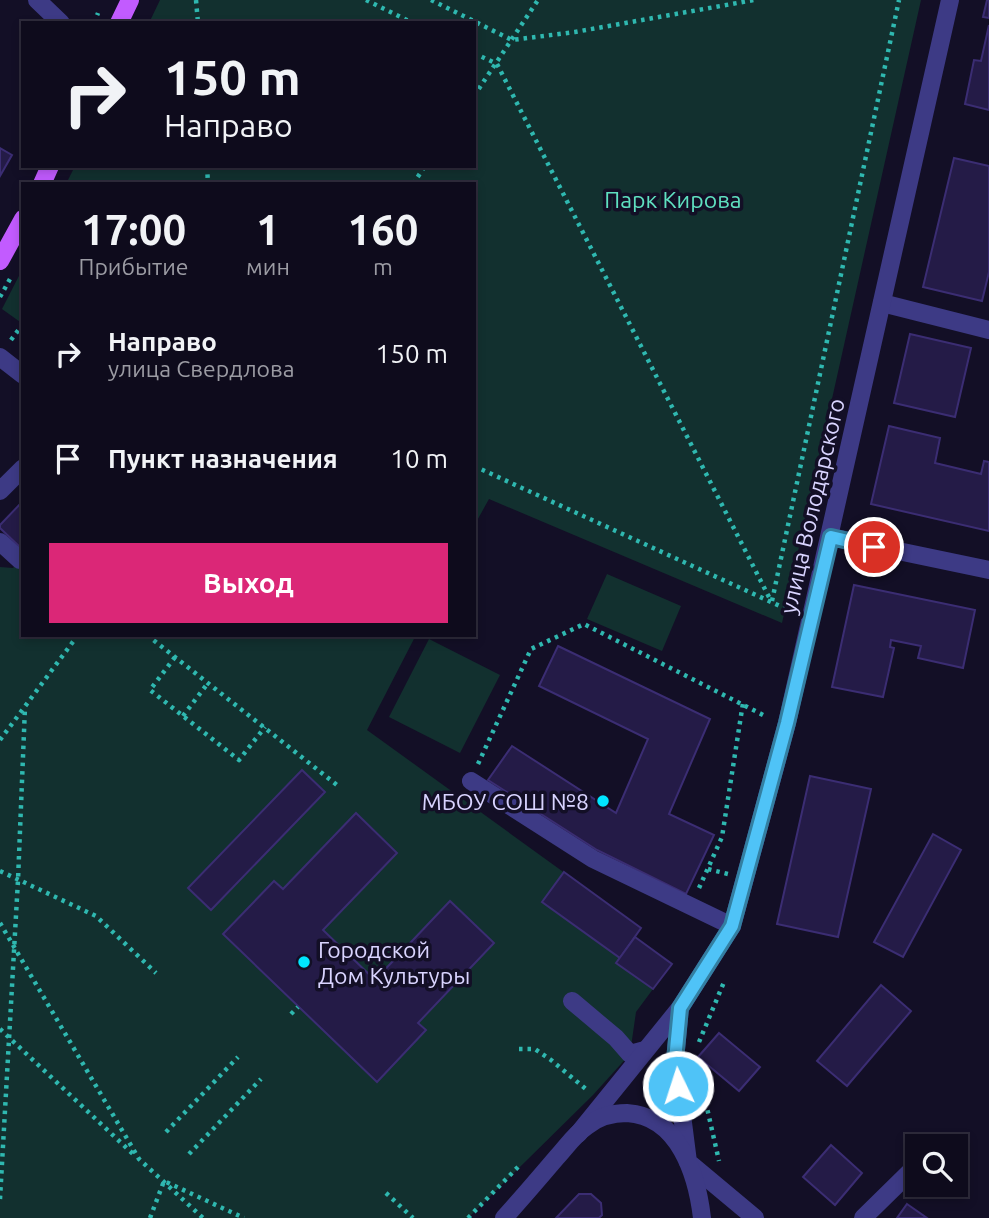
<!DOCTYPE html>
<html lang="ru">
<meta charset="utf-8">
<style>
:root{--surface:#0e0b1c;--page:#171425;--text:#f1f3f6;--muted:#9b9ba3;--line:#2e2b3b;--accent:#db2777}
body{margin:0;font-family:Ubuntu,sans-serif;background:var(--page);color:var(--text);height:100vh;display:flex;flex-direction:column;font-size:26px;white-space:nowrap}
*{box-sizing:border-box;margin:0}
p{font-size:23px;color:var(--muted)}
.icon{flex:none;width:38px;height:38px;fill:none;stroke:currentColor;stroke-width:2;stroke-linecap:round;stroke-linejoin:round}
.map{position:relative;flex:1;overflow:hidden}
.panel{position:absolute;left:21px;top:182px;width:455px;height:455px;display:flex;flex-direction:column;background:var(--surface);border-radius:0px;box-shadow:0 4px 10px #0003,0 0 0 2px var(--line)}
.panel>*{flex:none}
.hud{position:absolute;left:21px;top:21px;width:455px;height:147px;border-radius:0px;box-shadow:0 4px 10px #0003,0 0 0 2px var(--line);background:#0e0b1c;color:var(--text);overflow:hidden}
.controls{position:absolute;left:905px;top:1134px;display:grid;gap:14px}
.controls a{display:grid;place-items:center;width:63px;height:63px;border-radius:0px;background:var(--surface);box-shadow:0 4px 10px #0003,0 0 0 2px var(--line);font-size:35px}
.pin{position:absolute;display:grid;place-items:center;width:60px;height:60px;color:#fff;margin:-30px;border:4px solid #fff;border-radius:50%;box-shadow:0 2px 7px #0007}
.me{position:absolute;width:77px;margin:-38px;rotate:356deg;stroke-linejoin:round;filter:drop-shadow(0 0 5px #0008)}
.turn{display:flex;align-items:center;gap:24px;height:147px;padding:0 28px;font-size:32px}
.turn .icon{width:91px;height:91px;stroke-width:2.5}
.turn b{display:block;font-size:49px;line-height:60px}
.eta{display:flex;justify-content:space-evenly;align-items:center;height:119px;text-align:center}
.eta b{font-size:42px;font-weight:700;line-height:49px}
.primary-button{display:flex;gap:14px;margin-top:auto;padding:14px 28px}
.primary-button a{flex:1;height:80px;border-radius:0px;background:var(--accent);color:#fff;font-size:28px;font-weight:700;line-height:80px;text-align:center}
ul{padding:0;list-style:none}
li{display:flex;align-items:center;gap:21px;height:105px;padding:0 28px}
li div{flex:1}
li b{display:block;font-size:26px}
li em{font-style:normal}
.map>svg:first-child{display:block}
.green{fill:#12302f}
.building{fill:#241b47;stroke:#3b2d73;stroke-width:2}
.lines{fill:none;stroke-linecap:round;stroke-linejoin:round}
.path{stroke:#2fb8b0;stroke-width:4.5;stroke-dasharray:3.5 5;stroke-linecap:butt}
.minor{stroke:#3d3a85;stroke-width:18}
.major{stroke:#c25bff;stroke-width:18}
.route-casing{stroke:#337fa1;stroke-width:18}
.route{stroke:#4fc3f7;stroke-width:12}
.poi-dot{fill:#00e5ff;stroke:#130f26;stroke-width:2.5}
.labels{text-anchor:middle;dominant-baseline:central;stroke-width:7;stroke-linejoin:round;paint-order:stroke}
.park-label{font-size:23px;fill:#5fe0c0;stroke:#130f26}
.street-label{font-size:23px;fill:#d9d4ff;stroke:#130f26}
.poi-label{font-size:23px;fill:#d9d4ff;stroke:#130f26;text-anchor:end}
</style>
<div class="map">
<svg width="989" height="1218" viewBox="0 0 989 1218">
<rect width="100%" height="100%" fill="#130f26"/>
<g class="green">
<polygon points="160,0 921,0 782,623 489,499 474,526 474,184 66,184 75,166 474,166 474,23 149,23"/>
<polygon points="23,268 23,324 2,309"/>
<polygon points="23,557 23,635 416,635 367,730 641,928 616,963 653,989 636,1012 630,1054 593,1095 468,1218 0,1218 0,567 13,568"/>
<polygon points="607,574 681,606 662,651 587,619"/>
<polygon points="429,639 500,675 460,753 389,717"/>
</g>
<g class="building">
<polygon points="987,0 989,0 989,18 983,17"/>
<polygon points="989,25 989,110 965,104 974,60 981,61"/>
<polygon points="0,148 12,155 0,176"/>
<polygon points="954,158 989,166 989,272 982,301 923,287"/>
<polygon points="910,334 971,348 955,417 894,403"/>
<polygon points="889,426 940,438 935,463 981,474 984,461 989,462 989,531 871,504"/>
<polygon points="23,501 23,550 0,528 0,525"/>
<polygon points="854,585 975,610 963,668 918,658 921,646 891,640 890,647 894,648 883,697 832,687"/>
<polygon points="558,646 710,719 669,814 714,835 686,894 597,850 488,780 512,746 616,813 648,739 539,686"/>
<polygon points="302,770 325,792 211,910 188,888"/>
<polygon points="810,776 871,789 838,937 777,924"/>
<polygon points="356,813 397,853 323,930 375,980 450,901 494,943 418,1023 426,1030 377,1082 223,934 274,881 283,889"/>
<polygon points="933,834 961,850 903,957 874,942"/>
<polygon points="564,872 641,928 620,958 542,902"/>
<polygon points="635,937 672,964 653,989 616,963"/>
<polygon points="881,985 911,1011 847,1086 817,1061"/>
<polygon points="719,1033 760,1067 739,1091 698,1057"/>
<polygon points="831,1145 862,1173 835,1205 803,1177"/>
<polygon points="579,1194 591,1194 601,1203 602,1215 599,1218 556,1218"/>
<polygon points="907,1204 927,1218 897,1218"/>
</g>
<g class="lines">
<g class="path">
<polyline points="196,0 198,23"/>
<polyline points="366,0 413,23"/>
<polyline points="431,0 512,40 575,32 754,0"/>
<polyline points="94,23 98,13"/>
<polyline points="474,53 497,64 771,601"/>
<polyline points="474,96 538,0"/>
<polyline points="207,166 208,184"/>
<polyline points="413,184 425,166"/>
<polyline points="0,297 10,279"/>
<polyline points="11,340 23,324"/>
<polyline points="474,466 793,612"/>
<polyline points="772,601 899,0"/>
<polyline points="147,635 337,785"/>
<polyline points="175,657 150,690 239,760 265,727"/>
<polyline points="183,716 208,683"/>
<polyline points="0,740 78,635"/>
<polyline points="478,764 531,649 584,624 767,717"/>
<polyline points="708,869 728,874"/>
<polyline points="0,871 96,916 156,973"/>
<polyline points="699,888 722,837 743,703"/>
<polyline points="0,923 139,1159 203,1218"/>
<polyline points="291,1014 298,1007"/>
<polyline points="0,1029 133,1154"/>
<polyline points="699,1042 724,982"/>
<polyline points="519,1049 535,1049 551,1060 587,1090"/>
<polyline points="700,1077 719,1161"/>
<polyline points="166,1132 238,1057"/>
<polyline points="189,1154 261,1079"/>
<polyline points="386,1193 413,1218"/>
<polyline points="0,1199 18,880 25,707"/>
<polyline points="150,1218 164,1181 244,1218"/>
<polyline points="468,1218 518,1167"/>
</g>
<g class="minor">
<polyline points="37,0 61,23"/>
<polyline points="882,303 989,330"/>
<polyline points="0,357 23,375"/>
<polyline points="0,491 23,468"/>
<polyline points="831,537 989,570"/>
<polyline points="0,542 20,560"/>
<polyline points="471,781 593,859 732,926"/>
<polyline points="572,1001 616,1038 630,1054 645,1050"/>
<polyline points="680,1008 675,1060 688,1162 755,1218"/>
<polyline points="578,1134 680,1008 732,926 787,723 950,0"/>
<path d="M 504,1218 C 522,1198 540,1177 557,1157 C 567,1146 575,1134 587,1126 C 598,1117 613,1113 627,1113 C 679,1116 697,1175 702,1218"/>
<polyline points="863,1218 917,1165"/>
</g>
<g class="major">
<polyline points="119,23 130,0"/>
<polyline points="42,184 50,166"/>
<polyline points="0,261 23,219"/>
</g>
</g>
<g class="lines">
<defs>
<polyline id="route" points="678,1086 675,1060 680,1008 732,926 787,723 831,537 874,547"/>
</defs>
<use href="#route" class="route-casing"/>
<use href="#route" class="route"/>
</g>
<g class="poi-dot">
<circle cx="603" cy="801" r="7"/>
<circle cx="304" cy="962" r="7"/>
</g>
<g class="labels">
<g class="park-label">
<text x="673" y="199">Парк Кирова</text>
</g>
<g class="street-label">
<text transform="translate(812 506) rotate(-77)">улица Володарского</text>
</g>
<g class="poi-label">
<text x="589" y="801">МБОУ СОШ №8</text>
<text x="318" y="949" text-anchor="start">Городской<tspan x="318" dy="26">Дом Культуры</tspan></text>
</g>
</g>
</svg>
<div class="controls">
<a><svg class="icon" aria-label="search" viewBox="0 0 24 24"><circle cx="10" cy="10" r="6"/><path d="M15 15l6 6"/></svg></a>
</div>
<div class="pin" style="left:874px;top:547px;background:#d93025"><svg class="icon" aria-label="arrive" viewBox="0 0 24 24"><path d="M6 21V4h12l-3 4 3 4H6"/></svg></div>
<svg class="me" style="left:678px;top:1086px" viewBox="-20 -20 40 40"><circle r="17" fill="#4fc3f7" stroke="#fff" stroke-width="3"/><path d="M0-11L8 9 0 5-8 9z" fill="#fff"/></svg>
<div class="hud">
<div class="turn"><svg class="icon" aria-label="right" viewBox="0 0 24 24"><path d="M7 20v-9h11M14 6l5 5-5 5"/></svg><div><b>150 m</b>Направо</div></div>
</div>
<section class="panel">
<div class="eta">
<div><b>17:00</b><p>Прибытие</p></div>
<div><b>1</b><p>мин</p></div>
<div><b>160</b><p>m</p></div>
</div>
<ul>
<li><svg class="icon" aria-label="right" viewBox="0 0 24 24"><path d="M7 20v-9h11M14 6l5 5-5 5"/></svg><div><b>Направо</b><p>улица Свердлова</p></div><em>150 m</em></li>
<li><svg class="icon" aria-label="arrive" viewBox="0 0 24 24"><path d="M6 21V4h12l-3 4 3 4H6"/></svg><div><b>Пункт назначения</b></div><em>10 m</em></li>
</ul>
<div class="primary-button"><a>Выход</a></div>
</section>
</div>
